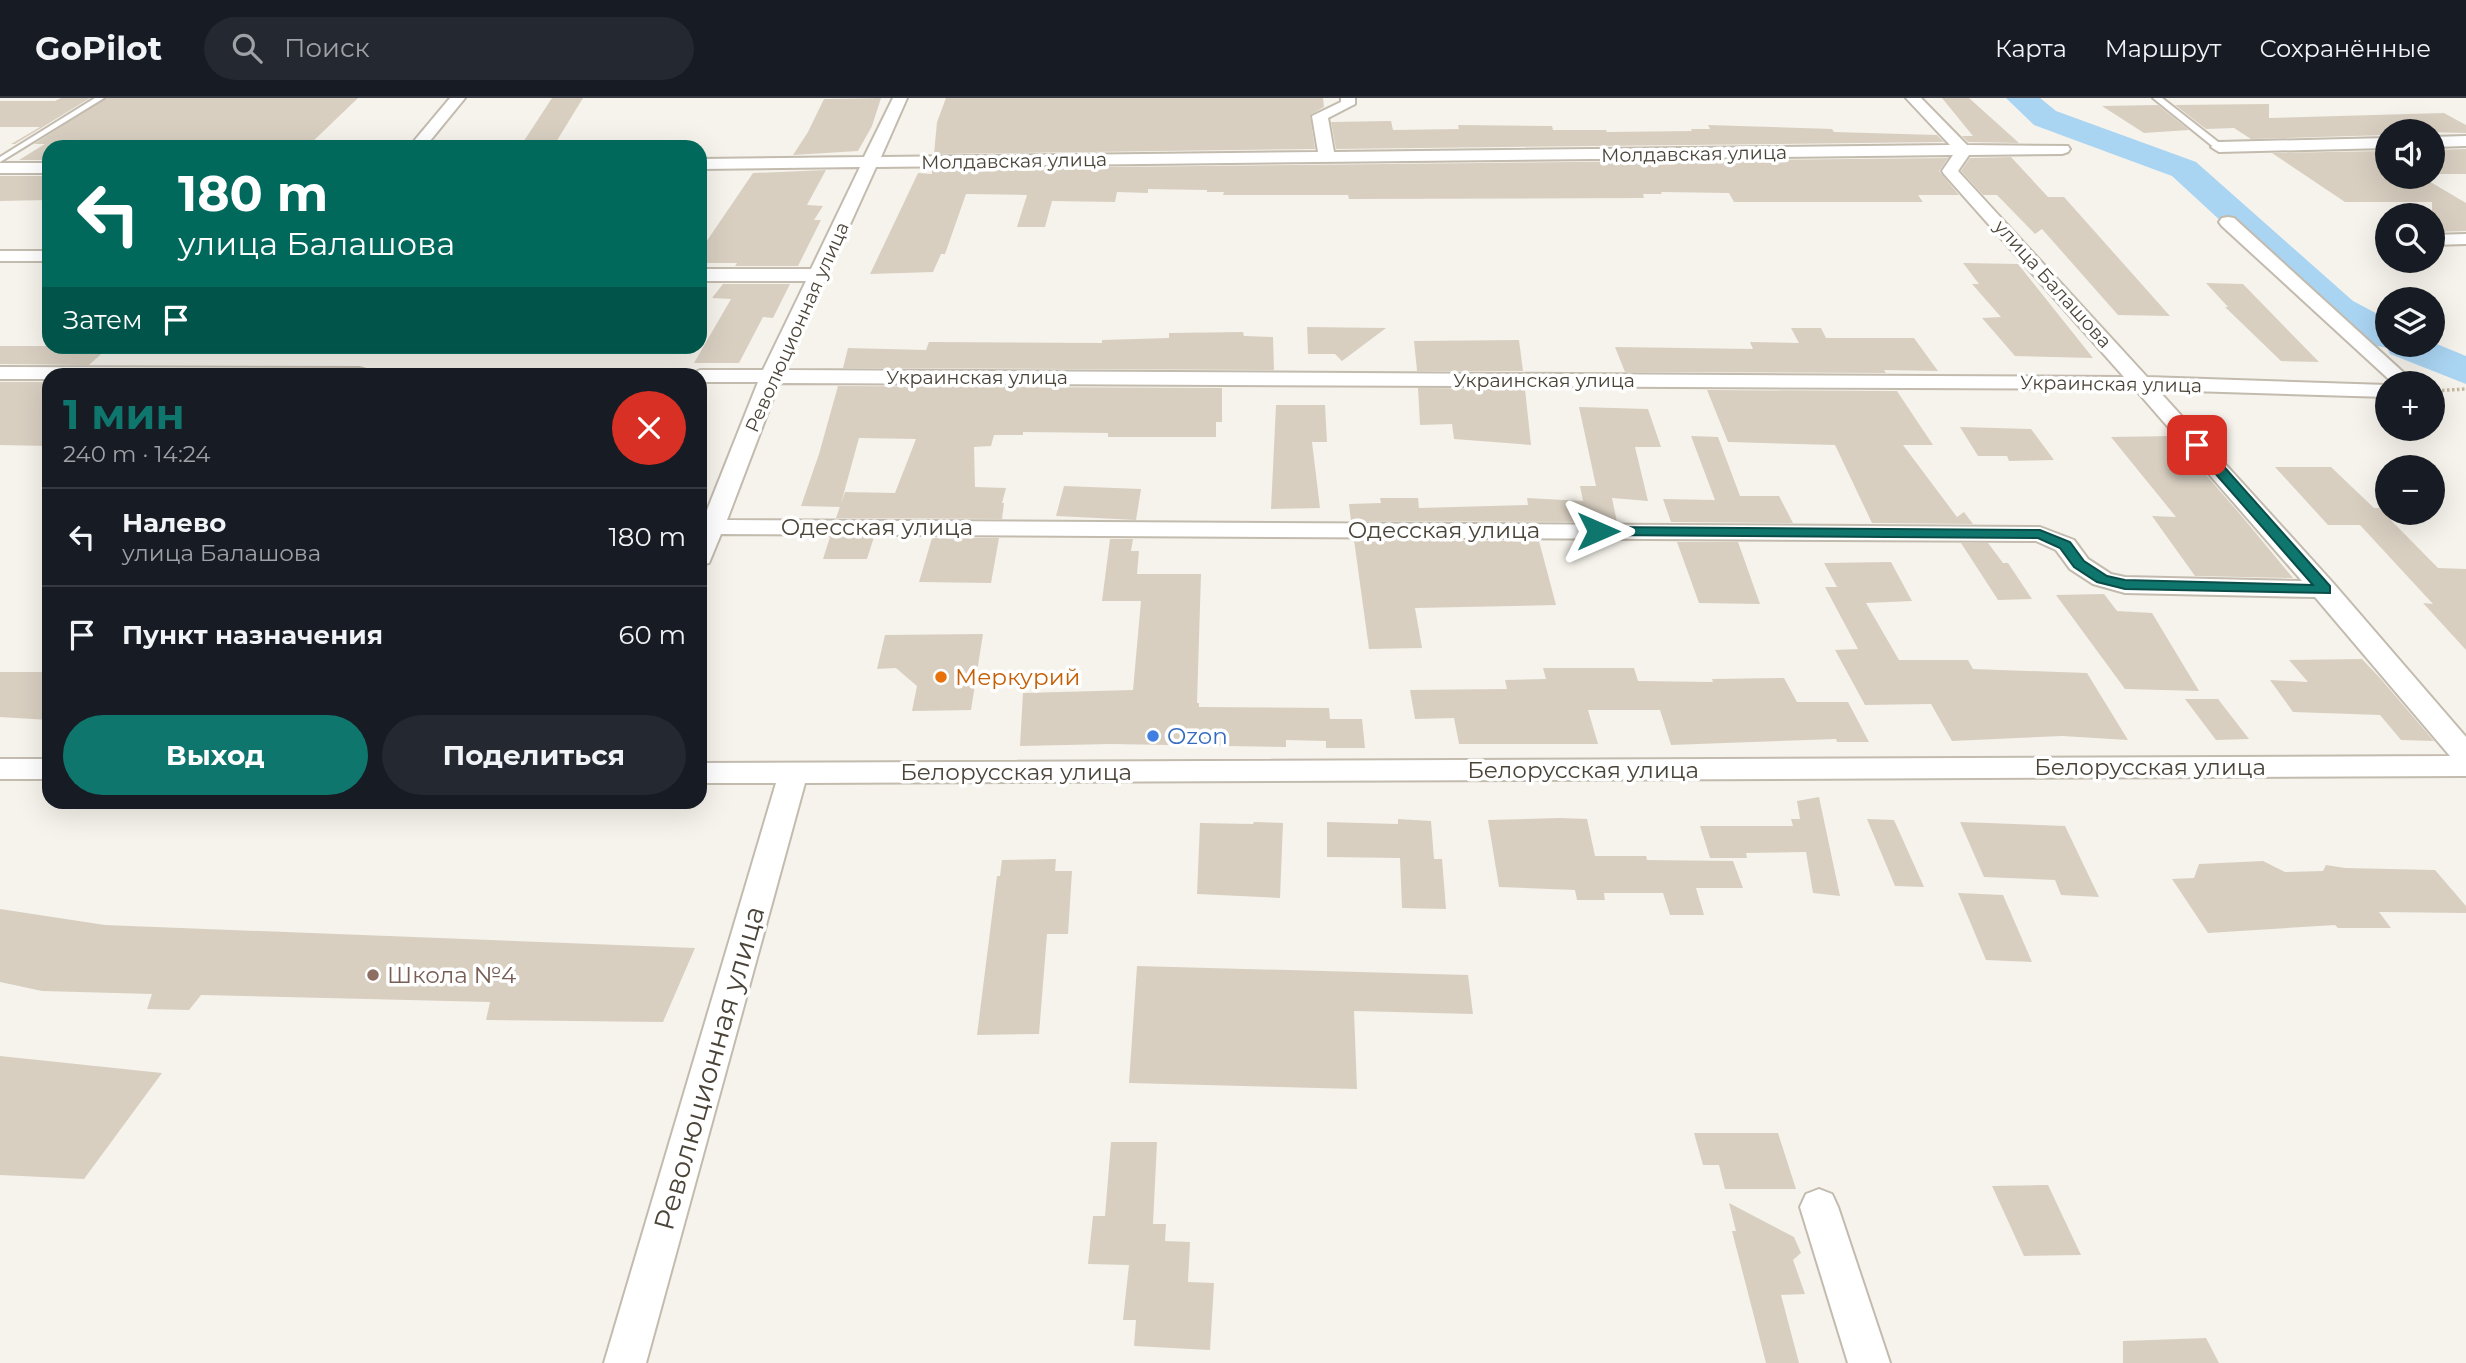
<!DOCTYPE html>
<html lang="ru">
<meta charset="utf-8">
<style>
:root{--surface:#171b24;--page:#242831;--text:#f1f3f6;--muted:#9ea1a6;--line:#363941;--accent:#0f766e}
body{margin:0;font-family:Montserrat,sans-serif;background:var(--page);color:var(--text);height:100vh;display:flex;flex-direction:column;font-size:26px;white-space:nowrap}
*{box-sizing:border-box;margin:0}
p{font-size:23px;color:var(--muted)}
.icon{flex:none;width:38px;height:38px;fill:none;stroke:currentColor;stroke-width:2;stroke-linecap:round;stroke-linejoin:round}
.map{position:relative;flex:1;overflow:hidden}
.panel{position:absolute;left:42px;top:270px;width:665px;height:441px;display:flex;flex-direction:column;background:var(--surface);border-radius:21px;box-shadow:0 7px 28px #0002}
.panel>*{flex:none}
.top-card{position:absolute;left:42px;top:42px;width:665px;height:214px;border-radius:21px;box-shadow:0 7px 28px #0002;background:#00695c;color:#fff;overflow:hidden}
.tools{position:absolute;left:2375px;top:21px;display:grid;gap:14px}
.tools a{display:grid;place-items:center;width:70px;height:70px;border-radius:50%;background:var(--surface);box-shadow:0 7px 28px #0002;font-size:35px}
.pin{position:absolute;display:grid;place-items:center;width:60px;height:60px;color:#fff;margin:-30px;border-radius:14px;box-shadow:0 4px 10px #0006}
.me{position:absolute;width:77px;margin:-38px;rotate:90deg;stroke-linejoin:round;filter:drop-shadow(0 0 5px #0008)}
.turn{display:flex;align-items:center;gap:24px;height:147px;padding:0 21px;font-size:32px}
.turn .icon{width:91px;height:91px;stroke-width:2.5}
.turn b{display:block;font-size:49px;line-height:60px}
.then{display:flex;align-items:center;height:66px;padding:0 21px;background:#0003;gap:14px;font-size:26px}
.round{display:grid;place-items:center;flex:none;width:74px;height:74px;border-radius:37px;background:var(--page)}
.headline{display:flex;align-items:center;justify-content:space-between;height:119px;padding:0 21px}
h1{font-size:42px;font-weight:700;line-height:52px;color:var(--accent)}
.primary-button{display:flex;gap:14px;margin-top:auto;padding:14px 21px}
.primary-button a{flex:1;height:80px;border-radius:42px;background:var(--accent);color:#fff;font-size:28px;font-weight:700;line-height:80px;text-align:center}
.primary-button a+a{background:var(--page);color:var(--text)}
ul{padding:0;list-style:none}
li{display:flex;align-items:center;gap:21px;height:98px;padding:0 21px;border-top:2px solid var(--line)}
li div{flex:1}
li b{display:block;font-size:26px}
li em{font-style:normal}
header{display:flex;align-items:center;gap:42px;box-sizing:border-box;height:98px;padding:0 35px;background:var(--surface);border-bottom:2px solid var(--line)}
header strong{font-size:33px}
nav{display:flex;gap:38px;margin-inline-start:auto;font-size:24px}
.search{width:490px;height:63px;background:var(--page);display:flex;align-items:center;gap:18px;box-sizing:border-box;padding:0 24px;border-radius:38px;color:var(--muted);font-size:26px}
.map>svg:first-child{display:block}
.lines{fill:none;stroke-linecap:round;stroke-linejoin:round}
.river{fill:#a9d4f2;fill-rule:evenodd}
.building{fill:#d8cfc1}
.lane-casing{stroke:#c2bbae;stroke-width:4}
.street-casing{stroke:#c2bbae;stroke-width:4}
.path{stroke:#c4b79f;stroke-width:3.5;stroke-dasharray:2.5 2.5;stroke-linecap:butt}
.lane{fill:#fff;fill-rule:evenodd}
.street{fill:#fff;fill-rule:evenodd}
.route{fill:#0f766e;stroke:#0a4d48;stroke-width:2}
.food-dot{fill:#e8710a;stroke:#fff;stroke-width:2.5}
.shop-dot{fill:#3f7fe0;stroke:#fff;stroke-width:2.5}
.education-dot{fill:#8d6e63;stroke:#fff;stroke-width:2.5}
.labels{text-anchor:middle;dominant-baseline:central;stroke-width:7;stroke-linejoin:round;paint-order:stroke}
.far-street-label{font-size:19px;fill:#4b4439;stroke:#fff}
.street-label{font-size:23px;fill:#4b4439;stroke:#fff}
.food-label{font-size:23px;fill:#c56008;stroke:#fff;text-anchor:start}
.shop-label{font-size:23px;fill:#366cbe;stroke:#fff;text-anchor:start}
.education-label{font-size:23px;fill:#785e54;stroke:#fff;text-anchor:start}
.near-street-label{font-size:28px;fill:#4b4439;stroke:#fff}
</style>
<header>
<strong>GoPilot</strong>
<div class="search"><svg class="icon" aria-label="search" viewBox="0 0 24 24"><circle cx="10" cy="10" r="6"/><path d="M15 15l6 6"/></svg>Поиск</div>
<nav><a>Карта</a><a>Маршрут</a><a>Сохранённые</a></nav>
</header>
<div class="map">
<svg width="2466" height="1265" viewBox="0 0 2466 1265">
<rect width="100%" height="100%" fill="#f6f3ec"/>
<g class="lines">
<polygon class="river" points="2006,0 2040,0 2056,13 2196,64 2353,203 2387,221 2387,247 2432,247 2432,244 2466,258 2466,286 2390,256 2387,250 2373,247 2325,219 2172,78 2034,27"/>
</g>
<g class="building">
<polygon points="61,0 90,0 15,46 11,46 40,29 0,29 0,3 55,3"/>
<polygon points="106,0 358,0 307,49 49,49 49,62 19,62 45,46 34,46"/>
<polygon points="552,0 583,0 553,49 520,49"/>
<polygon points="881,0 872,28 858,53 793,57 808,34 824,1"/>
<polygon points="946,0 1323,0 1324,9 1310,17 1315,51 934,56 937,24"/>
<polygon points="1942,0 1969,0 2019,45 1968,44 1962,38 1973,38"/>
<polygon points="2269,6 2269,20 2444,15 2466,27 2466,35 2387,33 2387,37 2251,41 2234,30 2206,31 2175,7"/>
<polygon points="2158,7 2189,32 2144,35 2102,8"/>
<polygon points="1391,23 1393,32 1459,31 1458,27 1552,28 1553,32 1606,32 1607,34 1692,33 1691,31 1710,31 1708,27 1832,31 1834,34 1937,37 1944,44 1336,51 1331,24"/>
<polygon points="2466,51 2466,76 2432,76 2432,52"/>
<polygon points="2387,53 2387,79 2422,79 2466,105 2466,133 2432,134 2432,104 2345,104 2272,55"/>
<polygon points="2011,59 2048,99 2064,99 2170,218 2118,217 2042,131 2035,136 1997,97 1983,97 1961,73 1970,60"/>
<polygon points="1948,60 1939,73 1959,97 1918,97 1923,104 1734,104 1729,95 1661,94 1662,96 1643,96 1644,100 1349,101 1348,97 1223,97 1224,94 1207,94 1207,92 1148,91 1148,95 1117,94 1115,104 1052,103 1045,129 1017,129 1027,97 966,96 945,156 941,156 933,174 870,176 918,75 932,76 932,71"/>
<polygon points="826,72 807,107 823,108 814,122 821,122 798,168 735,168 737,165 700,165 700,153 753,75"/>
<polygon points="0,78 49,78 49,102 0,103"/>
<polygon points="1963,165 2018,166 2093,260 2015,258 1982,220 2001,219 1972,186 1979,186"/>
<polygon points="2206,185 2243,186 2319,264 2281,263 2225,209 2228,209"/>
<polygon points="723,186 790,186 773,220 763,219 739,265 694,265 731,201 712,200"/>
<polygon points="1307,229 1386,230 1342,263 1335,256 1308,256"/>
<polygon points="1791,230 1821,230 1826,240 1914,240 1938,273 1884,272 1886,275 1625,274 1615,249 1753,251 1750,244 1799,245"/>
<polygon points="1243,234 1244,238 1273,239 1274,272 843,270 848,250 926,252 929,244 1102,245 1102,242 1169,240 1169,235"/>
<polygon points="1519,242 1523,273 1417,273 1414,243"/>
<polygon points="0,248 110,248 89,267 0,266"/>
<polygon points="0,284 49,284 49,348 0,347"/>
<polygon points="838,288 1222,290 1222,324 1216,324 1216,339 1108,339 1108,335 1023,334 1023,337 994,337 991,348 974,349 975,389 1006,390 1002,405 1004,405 1002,421 836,420 845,394 895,395 916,341 859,340 840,409 801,408 819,356"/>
<polygon points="1418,290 1525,291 1531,347 1454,341 1452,326 1420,327"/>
<polygon points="1707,292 1897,293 1933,347 1903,347 1957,419 1964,414 1973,426 1872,425 1835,347 1728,344"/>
<polygon points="1276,307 1325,307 1327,344 1312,344 1320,410 1271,411"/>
<polygon points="1579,309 1648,311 1661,349 1635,349 1648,403 1612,400 1617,424 1351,423 1349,406 1381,405 1380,400 1418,400 1419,410 1528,407 1527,400 1583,403 1580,388 1596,388"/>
<polygon points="1960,329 2031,331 2054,362 2009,363 2007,358 1978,358"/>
<polygon points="1691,338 1718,339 1740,398 1779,398 1793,425 1671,424 1663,401 1715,402"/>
<polygon points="2172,338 2240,416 2293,480 2195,478 2152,418 2176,419 2111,339"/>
<polygon points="2275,369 2331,369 2374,410 2379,410 2438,470 2466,471 2466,552 2423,505 2433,506 2360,427 2328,427"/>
<polygon points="1064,388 1141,391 1136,422 1056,418"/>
<polygon points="830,439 874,439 867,461 823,461"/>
<polygon points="932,440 999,440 991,485 919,484"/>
<polygon points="1110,441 1133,441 1131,453 1139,453 1137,476 1201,476 1197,605 1199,605 1199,609 1329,610 1330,621 1362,621 1365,650 1326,650 1326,643 1286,642 1286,649 1110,646 1020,648 1023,595 1133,592 1141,503 1102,503"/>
<polygon points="1354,442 1539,443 1556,507 1415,510 1422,550 1369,551"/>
<polygon points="1677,444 1738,444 1760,506 1699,505"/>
<polygon points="1961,445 1988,445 2003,465 2008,465 2032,501 1998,502"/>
<polygon points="1891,464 1912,503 1866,505 1899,562 1968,562 1973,571 2087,575 2128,642 2062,638 1952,643 1931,606 1865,607 1835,552 1858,551 1825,489 1837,489 1824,465"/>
<polygon points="2104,496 2117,513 2152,515 2199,593 2125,591 2056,497"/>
<polygon points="983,536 971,612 912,613 917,588 896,570 877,571 885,537"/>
<polygon points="2362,561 2380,580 2434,643 2401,642 2380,617 2293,614 2270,582 2308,584 2289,562"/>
<polygon points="1543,570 1634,570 1638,583 1713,584 1712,581 1784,580 1797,604 1848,604 1869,644 1837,644 1836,641 1671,647 1660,612 1588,612 1598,646 1459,646 1454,620 1415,621 1410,592 1507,591 1505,582 1546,581"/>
<polygon points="0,574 49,574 49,622 0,619"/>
<polygon points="2185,601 2218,601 2249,641 2216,642"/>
<polygon points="1819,699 1840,798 1813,795 1806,754 1746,755 1747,760 1710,760 1700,728 1793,728 1791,721 1800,721 1797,703"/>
<polygon points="1560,720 1587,721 1595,758 1646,758 1647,762 1733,763 1743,790 1696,790 1704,817 1670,817 1663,795 1604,795 1605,802 1577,802 1575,792 1499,789 1488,722"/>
<polygon points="1398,721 1431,723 1434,761 1442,761 1446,811 1402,810 1400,760 1327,759 1327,724 1398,726"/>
<polygon points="1867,721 1894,722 1924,789 1895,788"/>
<polygon points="1254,724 1283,725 1280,800 1197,796 1200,725 1253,726"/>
<polygon points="1960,724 2065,728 2099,799 2061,797 2055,782 1984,779"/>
<polygon points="1056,761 1055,773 1072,773 1068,836 1047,836 1039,936 977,937 997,778 1000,778 1002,762"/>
<polygon points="2263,763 2285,774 2323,773 2326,767 2345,770 2435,772 2466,808 2466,815 2379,814 2391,830 2338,830 2335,827 2208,835 2172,781 2194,780 2199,766"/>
<polygon points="1958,795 2003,797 2032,864 1986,862"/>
<polygon points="0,811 105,827 695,850 663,924 486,922 490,904 201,897 189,912 147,911 152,896 42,893 0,884"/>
<polygon points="1137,868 1468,877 1473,916 1354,913 1357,991 1129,985"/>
<polygon points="0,958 162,975 84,1081 0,1077"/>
<polygon points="1694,1035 1778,1035 1796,1091 1725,1091 1719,1067 1703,1067"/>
<polygon points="1111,1044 1157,1044 1153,1126 1166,1126 1165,1143 1190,1144 1188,1184 1214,1185 1210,1252 1134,1248 1136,1222 1123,1222 1129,1167 1088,1166 1093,1118 1105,1118"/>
<polygon points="2048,1087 2081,1157 2024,1158 1992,1088"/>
<polygon points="1729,1105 1794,1139 1801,1155 1793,1162 1805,1196 1781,1197 1799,1265 1766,1265 1732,1133 1736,1133"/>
<polygon points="2206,1240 2219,1265 2123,1265 2123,1243"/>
</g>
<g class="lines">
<defs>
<g id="lane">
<polygon points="95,0 104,0 0,64 0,59"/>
<polygon points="2153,0 2162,0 2222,47 2222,51 2216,51"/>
</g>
<g id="street">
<polygon points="450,0 465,0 425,49 409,49"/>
<path d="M 893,0 L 907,0 L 881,59 L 1318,54 L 1312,18 L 1341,4 L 1341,0 L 1355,0 L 1355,6 L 1328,20 L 1334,54 L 1950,47 L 1906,0 L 1921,0 L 1967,47 L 2068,48 L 2070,51 L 2068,54 L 2062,56 L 1969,57 L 1958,73 L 2147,279 L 2387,287 L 2387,299 L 2158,292 L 2334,486 L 2466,639 L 2466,678 L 805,685 L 646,1265 L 604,1265 L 776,685 L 700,685 L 700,665 L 2450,658 L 2315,499 L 2125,495 L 2093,486 L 2070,471 L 2056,452 L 2036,443 L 721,436 L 709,465 L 700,467 L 700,430 L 758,284 L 700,284 L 700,276 L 691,276 L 700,272 L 763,272 L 806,183 L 700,183 L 700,171 L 811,171 L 860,69 L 700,71 L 700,61 L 864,59 ZM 1953,57 L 1942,73 L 1944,76 L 2124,279 L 784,272 L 876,69 ZM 779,285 L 2135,291 L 2302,483 L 2125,479 L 2111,476 L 2088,461 L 2074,442 L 2040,429 L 727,422 Z"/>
<polygon points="2466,38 2466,48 2432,49 2432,39"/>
<polygon points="2387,40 2387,50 2219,54 2211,49 2219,44"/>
<rect x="0" y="65" width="49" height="10"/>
<polygon points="2228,119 2234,120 2415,285 2393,285 2222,128 2219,124 2222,120"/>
<polygon points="2466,136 2466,146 2432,147 2432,137"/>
<rect x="0" y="153" width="49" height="10"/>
<polygon points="0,269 359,270 366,272 369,276 49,276 49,281 0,281"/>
<rect x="0" y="661" width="49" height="20"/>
<polygon points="1819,1091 1832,1096 1838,1109 1890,1265 1848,1265 1800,1109 1806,1096"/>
</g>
</defs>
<use href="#lane" class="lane-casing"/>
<use href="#street" class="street-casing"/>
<polyline class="path" points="2432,293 2466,291"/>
<use href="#lane" class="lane"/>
<use href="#street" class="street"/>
</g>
<polygon class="route" points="2197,343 2202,344 2330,488 2330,495 2125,491 2097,484 2074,469 2060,450 2038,440 1598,437 1591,433 1598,429 2040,432 2070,444 2084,463 2107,478 2125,482 2313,487 2193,350 2193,344"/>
<circle class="food-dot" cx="941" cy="579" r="7"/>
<circle class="shop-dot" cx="1153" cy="638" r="7"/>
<circle class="education-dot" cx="373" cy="877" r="7"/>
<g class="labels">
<g class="far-street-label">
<text transform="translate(1694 56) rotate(-1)">Молдавская улица</text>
<text transform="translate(1014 63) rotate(-1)">Молдавская улица</text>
<text transform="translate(2053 186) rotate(48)">улица Балашова</text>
<text transform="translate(797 229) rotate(-66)">Революционная улица</text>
<text x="977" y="279">Украинская улица</text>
<text x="1544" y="282">Украинская улица</text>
<text transform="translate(2111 286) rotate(1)">Украинская улица</text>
</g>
<g class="street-label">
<text x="877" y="429">Одесская улица</text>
<text x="1444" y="432">Одесская улица</text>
<text x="2150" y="669">Белорусская улица</text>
<text x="1583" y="672">Белорусская улица</text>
<text x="1016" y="674">Белорусская улица</text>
</g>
<g class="food-label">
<text x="955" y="579">Меркурий</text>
</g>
<g class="shop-label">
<text x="1167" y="638">Ozon</text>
</g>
<g class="education-label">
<text x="387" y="877">Школа №4</text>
</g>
<g class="near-street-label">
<text transform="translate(709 970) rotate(-74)">Революционная улица</text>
</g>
</g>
</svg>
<div class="tools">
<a><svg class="icon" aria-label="sound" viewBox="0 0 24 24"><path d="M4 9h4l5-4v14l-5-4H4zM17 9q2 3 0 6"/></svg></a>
<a><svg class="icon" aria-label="search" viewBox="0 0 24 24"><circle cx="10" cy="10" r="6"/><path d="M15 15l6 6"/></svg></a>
<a><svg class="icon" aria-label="layers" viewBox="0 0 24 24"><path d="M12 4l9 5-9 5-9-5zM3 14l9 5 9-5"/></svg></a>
<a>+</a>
<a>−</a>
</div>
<div class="pin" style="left:2197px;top:347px;background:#d93025"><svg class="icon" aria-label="arrive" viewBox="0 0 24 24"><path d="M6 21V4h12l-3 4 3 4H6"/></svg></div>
<svg class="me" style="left:1598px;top:433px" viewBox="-20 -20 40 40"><path d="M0-17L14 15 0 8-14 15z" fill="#0f766e" stroke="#fff" stroke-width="4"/></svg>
<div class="top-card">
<div class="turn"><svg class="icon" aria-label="left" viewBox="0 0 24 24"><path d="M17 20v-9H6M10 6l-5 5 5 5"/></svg><div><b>180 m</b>улица Балашова</div></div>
<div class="then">Затем<svg class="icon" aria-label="arrive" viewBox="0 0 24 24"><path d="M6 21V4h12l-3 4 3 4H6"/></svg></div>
</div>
<section class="panel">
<div class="headline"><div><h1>1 мин</h1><p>240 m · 14:24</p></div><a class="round" style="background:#d93025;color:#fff"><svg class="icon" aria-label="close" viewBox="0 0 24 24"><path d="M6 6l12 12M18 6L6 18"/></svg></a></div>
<ul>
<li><svg class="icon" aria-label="left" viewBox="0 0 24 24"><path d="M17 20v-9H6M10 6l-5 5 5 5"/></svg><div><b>Налево</b><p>улица Балашова</p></div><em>180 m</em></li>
<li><svg class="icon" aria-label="arrive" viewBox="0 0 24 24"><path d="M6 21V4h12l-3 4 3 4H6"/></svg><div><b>Пункт назначения</b></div><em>60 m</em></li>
</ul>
<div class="primary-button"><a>Выход</a><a>Поделиться</a></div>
</section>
</div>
